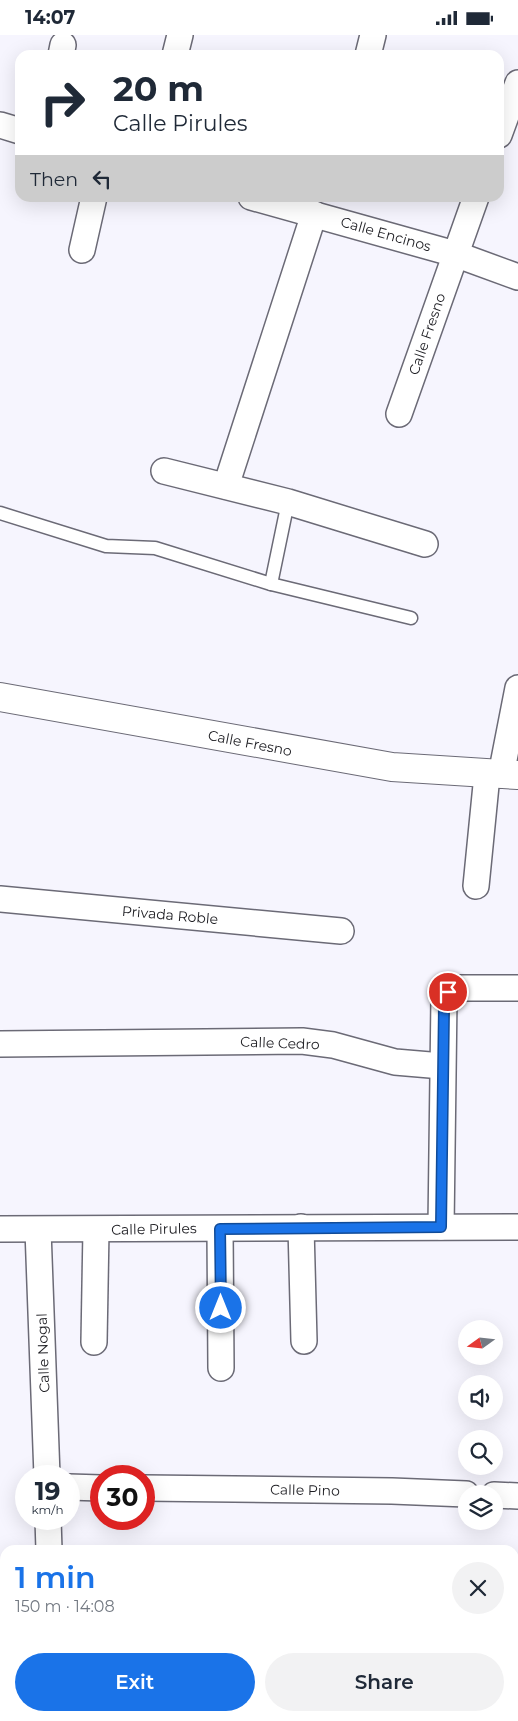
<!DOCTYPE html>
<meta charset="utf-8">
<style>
:root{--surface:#fff;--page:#f2f2f3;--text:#1f2937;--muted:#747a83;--accent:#1a73e8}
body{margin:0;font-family:Montserrat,sans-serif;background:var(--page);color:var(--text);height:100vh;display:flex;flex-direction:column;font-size:19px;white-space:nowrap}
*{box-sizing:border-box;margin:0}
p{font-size:16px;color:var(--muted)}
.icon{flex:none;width:28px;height:28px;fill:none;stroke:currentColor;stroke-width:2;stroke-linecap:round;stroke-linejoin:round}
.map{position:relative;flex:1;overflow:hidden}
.details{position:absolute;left:0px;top:1510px;width:519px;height:176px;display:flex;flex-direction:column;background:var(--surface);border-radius:15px 15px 0 0;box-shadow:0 5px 20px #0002}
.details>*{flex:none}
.guide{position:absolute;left:15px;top:15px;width:489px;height:152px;border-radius:15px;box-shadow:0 5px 20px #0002;background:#fff;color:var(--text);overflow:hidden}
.needle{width:32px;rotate:255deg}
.fabs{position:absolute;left:458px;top:1285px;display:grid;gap:10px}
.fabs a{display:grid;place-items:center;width:45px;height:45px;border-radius:50%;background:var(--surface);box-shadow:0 5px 20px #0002;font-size:25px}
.speed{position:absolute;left:15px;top:1430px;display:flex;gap:10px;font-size:25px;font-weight:700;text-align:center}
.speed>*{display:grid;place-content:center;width:65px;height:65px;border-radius:50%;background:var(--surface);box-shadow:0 5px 20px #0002;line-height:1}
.speed small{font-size:12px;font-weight:400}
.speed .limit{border:8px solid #d22;background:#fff;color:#111}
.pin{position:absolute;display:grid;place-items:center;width:42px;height:42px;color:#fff;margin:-21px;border:2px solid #fff;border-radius:50%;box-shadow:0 1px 5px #0007}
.me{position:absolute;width:55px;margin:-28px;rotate:0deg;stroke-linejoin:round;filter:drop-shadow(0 0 4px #0008)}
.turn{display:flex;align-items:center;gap:18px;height:105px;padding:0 15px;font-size:22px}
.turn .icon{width:65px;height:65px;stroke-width:2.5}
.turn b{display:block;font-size:35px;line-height:42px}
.then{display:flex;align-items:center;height:48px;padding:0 15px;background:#0003;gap:10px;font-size:19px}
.round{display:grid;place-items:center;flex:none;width:52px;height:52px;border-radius:26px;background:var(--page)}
.head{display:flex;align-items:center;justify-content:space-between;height:85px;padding:0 15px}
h1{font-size:30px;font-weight:600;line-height:38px;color:var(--accent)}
.button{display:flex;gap:10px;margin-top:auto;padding:10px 15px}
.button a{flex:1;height:58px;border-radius:30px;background:var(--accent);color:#fff;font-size:20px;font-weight:600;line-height:58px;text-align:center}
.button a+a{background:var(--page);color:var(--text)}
.status{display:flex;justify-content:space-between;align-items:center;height:35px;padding:0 25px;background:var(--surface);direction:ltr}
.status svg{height:14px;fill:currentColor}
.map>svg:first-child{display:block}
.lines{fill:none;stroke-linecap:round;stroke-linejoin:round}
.service-casing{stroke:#6b6a76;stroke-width:15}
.minor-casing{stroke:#6b6a76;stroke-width:28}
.tertiary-casing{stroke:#6b6a76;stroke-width:30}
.service{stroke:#fff;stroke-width:12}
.minor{stroke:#fff;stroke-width:25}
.tertiary{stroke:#fff;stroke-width:28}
.route-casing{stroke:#114b97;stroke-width:12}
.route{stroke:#1a73e8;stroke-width:9}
.labels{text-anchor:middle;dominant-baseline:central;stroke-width:4.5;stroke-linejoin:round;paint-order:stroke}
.street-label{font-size:14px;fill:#1c1c21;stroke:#fff}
</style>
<div class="status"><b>14:07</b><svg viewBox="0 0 49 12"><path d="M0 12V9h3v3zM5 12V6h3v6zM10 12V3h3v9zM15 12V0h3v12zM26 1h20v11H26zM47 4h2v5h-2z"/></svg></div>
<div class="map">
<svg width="518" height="1686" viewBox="0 0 518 1686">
<rect width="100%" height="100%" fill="#f6f5fe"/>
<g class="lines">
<defs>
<g id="service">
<polyline points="0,478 106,511 155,513 271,549 411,583"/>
<polyline points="271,549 288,467"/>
</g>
<g id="minor">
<polyline points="61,20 63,10"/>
<polyline points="175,20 180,0"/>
<polyline points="368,20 373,0"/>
<polyline points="0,90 20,96"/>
<polyline points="499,100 518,48"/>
<polyline points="251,162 455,219 518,242"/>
<polyline points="82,215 94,162"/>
<polyline points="399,379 476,162"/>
<polyline points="164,436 288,467 425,509"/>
<polyline points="226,451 314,179"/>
<polyline points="501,740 518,653"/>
<polyline points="476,851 487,740"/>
<polyline points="0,864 341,896"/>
<polyline points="0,1009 302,1006 333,1010 395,1027 442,1031"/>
<polyline points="301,1192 304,1306"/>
<polyline points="441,1192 444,963 448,957 456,953 518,953"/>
<polyline points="0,1194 518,1192"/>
<polyline points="220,1194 221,1333"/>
<polyline points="38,1195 47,1441"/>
<polyline points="94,1307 96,1195"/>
<polyline points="69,1452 101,1453"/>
<polyline points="144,1453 392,1456 466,1459"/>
<polyline points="494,1460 518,1461"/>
<polyline points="48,1484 49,1515"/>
<polyline points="0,1639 5,1639"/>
<polyline points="290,1686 291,1681"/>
<polyline points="384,1686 384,1681"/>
</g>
<polyline id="tertiary" points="0,662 392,732 518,740"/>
</defs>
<use href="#service" class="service-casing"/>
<use href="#minor" class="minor-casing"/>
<use href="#tertiary" class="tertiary-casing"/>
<use href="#service" class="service"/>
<use href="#minor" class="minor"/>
<use href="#tertiary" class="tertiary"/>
</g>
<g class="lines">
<defs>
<polyline id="route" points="221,1273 220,1194 441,1192 444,972 444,963 448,957"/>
</defs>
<use href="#route" class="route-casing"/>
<use href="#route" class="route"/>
</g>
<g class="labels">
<g class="street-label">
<text transform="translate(386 199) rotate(16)">Calle Encinos</text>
<text transform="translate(427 299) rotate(-71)">Calle Fresno</text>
<text transform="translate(250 708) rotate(11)">Calle Fresno</text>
<text transform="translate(170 880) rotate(5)">Privada Roble</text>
<text transform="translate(280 1008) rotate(2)">Calle Cedro</text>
<text transform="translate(154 1194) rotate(-1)">Calle Pirules</text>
<text transform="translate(43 1318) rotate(-92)">Calle Nogal</text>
<text transform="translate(305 1455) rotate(1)">Calle Pino</text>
</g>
</g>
</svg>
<div class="fabs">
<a><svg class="needle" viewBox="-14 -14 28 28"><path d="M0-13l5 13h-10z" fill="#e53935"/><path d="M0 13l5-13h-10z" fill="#747a83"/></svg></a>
<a><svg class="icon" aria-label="sound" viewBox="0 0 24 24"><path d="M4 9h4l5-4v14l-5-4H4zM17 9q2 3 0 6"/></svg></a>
<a><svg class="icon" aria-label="search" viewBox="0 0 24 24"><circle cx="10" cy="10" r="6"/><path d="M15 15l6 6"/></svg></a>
<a><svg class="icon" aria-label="layers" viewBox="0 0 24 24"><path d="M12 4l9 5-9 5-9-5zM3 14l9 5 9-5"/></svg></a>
</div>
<div class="speed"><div>19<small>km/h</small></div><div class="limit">30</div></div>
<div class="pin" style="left:448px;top:957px;background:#d93025"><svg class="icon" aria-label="arrive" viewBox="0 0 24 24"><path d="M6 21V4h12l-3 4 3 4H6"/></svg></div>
<svg class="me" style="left:221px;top:1273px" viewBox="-20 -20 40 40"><circle r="17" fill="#1a73e8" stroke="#fff" stroke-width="3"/><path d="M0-11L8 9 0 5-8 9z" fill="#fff"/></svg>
<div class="guide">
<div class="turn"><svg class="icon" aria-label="right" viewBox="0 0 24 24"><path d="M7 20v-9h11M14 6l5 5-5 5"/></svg><div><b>20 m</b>Calle Pirules</div></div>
<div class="then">Then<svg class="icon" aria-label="left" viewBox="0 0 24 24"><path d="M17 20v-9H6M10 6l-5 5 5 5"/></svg></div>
</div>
<section class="details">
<div class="head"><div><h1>1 min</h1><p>150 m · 14:08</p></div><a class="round"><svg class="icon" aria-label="close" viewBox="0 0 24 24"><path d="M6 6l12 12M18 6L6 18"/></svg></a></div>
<div class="button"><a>Exit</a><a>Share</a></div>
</section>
</div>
